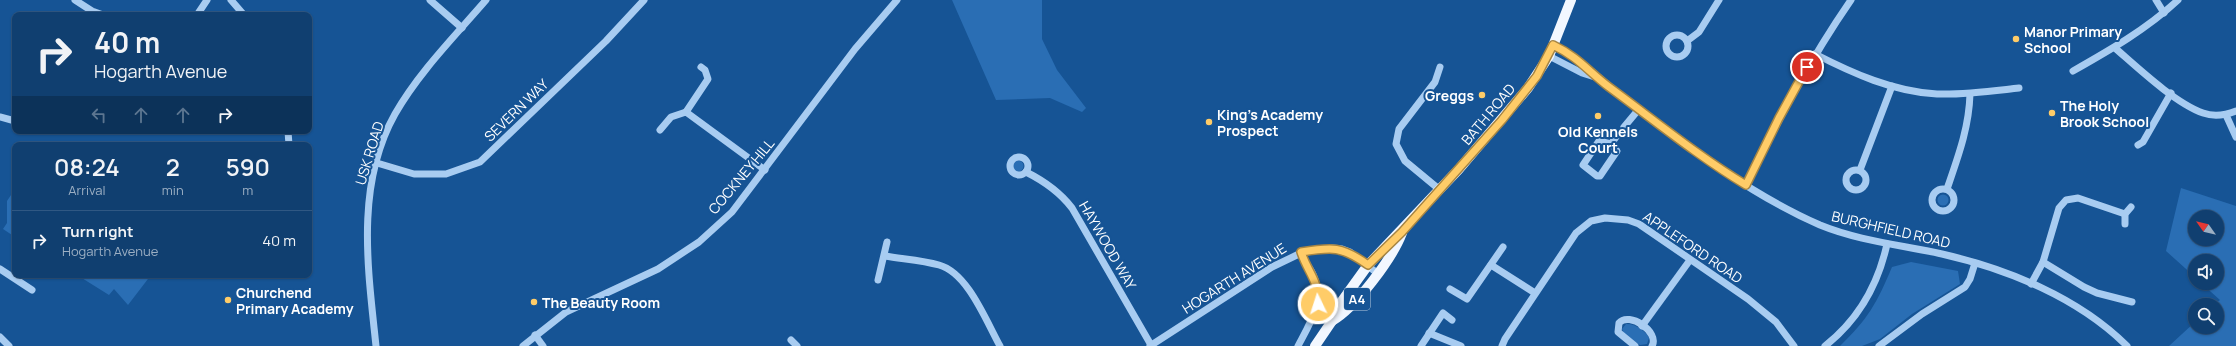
<!DOCTYPE html>
<style>
:root{--surface:#103f70;--page:#194675;--text:#f1f3f6;--muted:#9cafc3;--line:#305883}
body{margin:0;font-family:Manrope,sans-serif;background:var(--page);color:var(--text);height:100vh;display:flex;flex-direction:column;font-size:15px;white-space:nowrap}
*{box-sizing:border-box;margin:0}
p{font-size:13px;color:var(--muted)}
.icon{flex:none;width:22px;height:22px;fill:none;stroke:currentColor;stroke-width:2;stroke-linecap:round;stroke-linejoin:round}
.map{position:relative;flex:1;overflow:hidden}
.details{position:absolute;left:12px;top:142px;width:300px;height:136px;display:flex;flex-direction:column;background:var(--surface);border-radius:8px;box-shadow:0 1px 3px #0004,0 0 0 1px var(--line)}
.details>*{flex:none}
.guide{position:absolute;left:12px;top:12px;width:300px;height:122px;border-radius:8px;box-shadow:0 1px 3px #0004,0 0 0 1px var(--line);background:#103f70;color:var(--text);overflow:hidden}
.needle{width:26px;rotate:304deg}
.buttons{position:absolute;left:2188px;top:210px;display:grid;gap:8px}
.buttons a{display:grid;place-items:center;width:36px;height:36px;border-radius:50%;background:var(--surface);box-shadow:0 1px 3px #0004,0 0 0 1px var(--line);font-size:20px}
.pin{position:absolute;display:grid;place-items:center;width:34px;height:34px;color:#fff;margin:-17px;border:2px solid #fff;border-radius:50%;box-shadow:0 1px 4px #0007}
.me{position:absolute;width:44px;margin:-22px;rotate:356deg;stroke-linejoin:round;filter:drop-shadow(0 0 3px #0008)}
.turn{display:flex;align-items:center;gap:14px;height:84px;padding:0 16px;font-size:18px}
.turn .icon{width:52px;height:52px;stroke-width:2.5}
.turn b{display:block;font-size:28px;line-height:34px}
.lanes{display:flex;align-items:center;height:38px;padding:0 16px;background:#0003;justify-content:center;gap:20px;direction:ltr}
.lanes .off{opacity:.35}
.eta{display:flex;justify-content:space-evenly;align-items:center;height:68px;text-align:center}
.eta b{font-size:24px;font-weight:600;line-height:28px}
ul{padding:0;list-style:none}
li{display:flex;align-items:center;gap:12px;height:60px;padding:0 16px;border-top:1px solid var(--line)}
li div{flex:1}
li b{display:block;font-size:15px}
li em{font-style:normal}
.map>svg:first-child{display:block}
.green{fill:#2a6eb4;fill-rule:evenodd}
.lines{fill:none;stroke-linecap:round;stroke-linejoin:round}
.minor-tunnel{stroke:#396ea5;stroke-width:7;stroke-dasharray:7 3.5;stroke-linecap:butt}
.minor{stroke:#a8ccf1;stroke-width:7}
.major{stroke:#f2f7ff;stroke-width:10}
.route-casing{stroke:#a68544;stroke-width:10}
.route{stroke:#ffcc68;stroke-width:7}
.poi-dot{fill:#ffcc68;stroke:#165495;stroke-width:1.5}
.labels{text-anchor:middle;dominant-baseline:central;stroke-width:4;stroke-linejoin:round;paint-order:stroke}
.shield{fill:#165495;stroke:#b9ccdf;stroke-width:1}
.shield-label{font-size:13px;font-weight:bold;fill:#fff}
.poi-label{font-size:14px;font-weight:bold;fill:#fff;stroke:#165495;text-anchor:start}
.street-label{font-size:14px;fill:#fff;stroke:#165495}
</style>
<div class="map">
<svg width="2236" height="346" viewBox="0 0 2236 346">
<rect width="100%" height="100%" fill="#165495"/>
<g class="green">
<polygon points="952,0 1042,0 1042,39 1057,70 1086,108 1082,112 1050,98 996,100"/>
<circle cx="1018" cy="166" r="5.5"/>
<path d="M 2181,188 L 2236,206 L 2236,346 L 2169,346 L 2195,322 L 2195,327 L 2217,327 L 2217,305 L 2214,305 L 2220,300 L 2201,283 L 2217,283 L 2217,261 L 2195,261 L 2195,277 L 2166,251 ZM 2195,217 L 2217,217 L 2217,239 L 2195,239 Z"/>
<polygon points="15,189 15,237 3,229 7,223 7,201"/>
<circle cx="1943" cy="200" r="5.5"/>
<path d="M 1911,262 L 1958,271 L 1960,284 L 1912,314 L 1880,339 L 1862,346 L 1840,346 C 1868,319 1877,303 1892,267 Z"/>
<polygon points="77,275 151,275 128,305 114,289 109,295"/>
<path d="M 1626,324 C 1634,323 1646,331 1649,338 L 1647,344 L 1640,345 L 1625,336 L 1622,329 Z"/>
</g>
<g class="lines">
<polyline class="minor-tunnel" points="1616,137 1624,127"/>
<g class="minor">
<polyline points="75,0 92,11 103,15"/>
<polyline points="231,0 244,15"/>
<polyline points="430,0 462,28"/>
<polyline points="2156,0 2164,13"/>
<polyline points="197,15 207,0"/>
<circle cx="1677" cy="46" r="11"/>
<polyline points="1687,41 1699,32 1719,0"/>
<path d="M 1553,45 C 1580,58 1600,80 1624,98 C 1686,145 1749,194 1820,225 C 1859,241 1902,245 1942,254 C 2008,269 2079,298 2127,346"/>
<path d="M 2115,48 C 2138,68 2175,103 2203,113 C 2214,117 2226,115 2236,111"/>
<path d="M 1815,54 C 1852,73 1894,92 1937,94 C 1964,95 1992,91 2019,88"/>
<polyline points="1549,56 1582,73 1598,78"/>
<polyline points="1440,67 1435,82 1399,129 1396,144 1405,161 1440,190"/>
<path d="M 2073,71 C 2110,50 2147,29 2178,0"/>
<polyline points="686,112 708,79 705,70 701,67"/>
<polyline points="2226,115 2236,137"/>
<polyline points="0,117 15,121"/>
<polyline points="1624,127 1639,109"/>
<polyline points="660,130 671,117 686,112 765,170"/>
<polyline points="288,131 289,145"/>
<polyline points="1611,144 1599,141 1583,165 1597,176 1600,176 1617,151 1611,144 1616,137"/>
<polyline points="2138,145 2143,142 2171,93"/>
<circle cx="1019" cy="166" r="9"/>
<polyline points="377,163 414,174 446,174 480,162 606,41 644,0"/>
<circle cx="1856" cy="180" r="10"/>
<polyline points="1860,170 1892,86"/>
<path d="M 1026,172 C 1044,181 1059,191 1072,208 L 1151,345"/>
<path d="M 1746,185 C 1778,121 1810,59 1851,0"/>
<circle cx="1943" cy="200" r="11"/>
<path d="M 1947,189 C 1958,157 1969,128 1970,94"/>
<polyline points="2125,224 2125,214 2131,207"/>
<path d="M 885,256 C 902,259 922,260 939,265 C 968,273 986,321 1000,346"/>
<polyline points="2043,262 2084,287 2097,293 2132,302"/>
<polyline points="1491,265 1535,293"/>
<polyline points="0,269 32,290"/>
<polyline points="878,280 887,242"/>
<polyline points="2031,284 2043,262 2059,208 2066,200 2078,198 2125,214"/>
<polyline points="1450,289 1467,299 1503,247"/>
<polyline points="1642,326 1690,260"/>
<polyline points="1429,333 1461,346"/>
<polyline points="535,335 543,346"/>
<polyline points="0,337 9,346"/>
<polyline points="791,340 797,346"/>
<path d="M 376,346 C 368,269 355,185 395,114 C 419,72 455,36 486,0"/>
<polyline points="523,346 566,312 658,269 699,242 732,212 855,49 897,0"/>
<polyline points="1150,346 1272,267 1301,253 1332,248 1342,249 1350,252 1377,273"/>
<path d="M 1298,346 C 1309,325 1325,301 1314,277 C 1311,268 1304,262 1301,253"/>
<polyline points="1421,346 1443,313 1452,320"/>
<polyline points="1502,346 1505,339 1576,233 1591,221 1605,218 1628,220 1639,224 1748,299 1776,322 1794,346"/>
<path d="M 1635,346 L 1618,332 L 1619,323 C 1629,311 1660,332 1652,346"/>
<path d="M 1825,346 C 1858,320 1878,285 1887,244"/>
<polyline points="1879,346 1922,314 1965,287 1970,279 1975,263"/>
</g>
<g class="major">
<path d="M 1332,321 C 1356,307 1392,259 1402,233"/>
<polyline points="1315,346 1332,321 1337,308 1368,265 1459,169 1528,88 1549,56 1571,0"/>
</g>
</g>
<g class="lines">
<defs>
<path id="route" d="M 1318,304 C 1319,280 1308,273 1301,252 C 1332,247 1342,246 1368,265 L 1402,232 L 1502,120 L 1537,76 L 1553,45 C 1578,57 1588,71 1609,87 C 1654,120 1698,156 1746,185 L 1779,118 L 1807,67"/>
</defs>
<use href="#route" class="route-casing"/>
<use href="#route" class="route"/>
</g>
<g class="poi-dot">
<circle cx="2016" cy="39" r="4"/>
<circle cx="1482" cy="95" r="4"/>
<circle cx="2052" cy="113" r="4"/>
<circle cx="1598" cy="116" r="4"/>
<circle cx="1209" cy="122" r="4"/>
<circle cx="228" cy="300" r="4"/>
<circle cx="534" cy="302" r="4"/>
</g>
<g class="labels">
<rect class="shield" x="1344" y="288" width="26" height="22" rx="3"/>
<g class="shield-label">
<text x="1357" y="299">A4</text>
</g>
<g class="poi-label">
<text x="2024" y="31">Manor Primary<tspan x="2024" dy="16">School</tspan></text>
<text x="1474" y="95" text-anchor="end">Greggs</text>
<text x="2060" y="105">The Holy<tspan x="2060" dy="16">Brook School</tspan></text>
<text x="1217" y="114">King's Academy<tspan x="1217" dy="16">Prospect</tspan></text>
<text x="1598" y="131" text-anchor="middle">Old Kennels<tspan x="1598" dy="16">Court</tspan></text>
<text x="236" y="292">Churchend<tspan x="236" dy="16">Primary Academy</tspan></text>
<text x="542" y="302">The Beauty Room</text>
</g>
<g class="street-label">
<text transform="translate(516 110) rotate(-44)">SEVERN WAY</text>
<text transform="translate(1488 114) rotate(-50)">BATH ROAD</text>
<text transform="translate(369 153) rotate(-73)">USK ROAD</text>
<text transform="translate(741 176) rotate(-50)">COCKNEY HILL</text>
<text transform="translate(1891 229) rotate(13)">BURGHFIELD ROAD</text>
<text transform="translate(1108 245) rotate(60)">HAYWOOD WAY</text>
<text transform="translate(1693 247) rotate(34)">APPLEFORD ROAD</text>
<text transform="translate(1234 278) rotate(-32)">HOGARTH AVENUE</text>
</g>
</g>
</svg>
<div class="buttons">
<a><svg class="needle" viewBox="-14 -14 28 28"><path d="M0-13l5 13h-10z" fill="#e53935"/><path d="M0 13l5-13h-10z" fill="#9cafc3"/></svg></a>
<a><svg class="icon" aria-label="sound" viewBox="0 0 24 24"><path d="M4 9h4l5-4v14l-5-4H4zM17 9q2 3 0 6"/></svg></a>
<a><svg class="icon" aria-label="search" viewBox="0 0 24 24"><circle cx="10" cy="10" r="6"/><path d="M15 15l6 6"/></svg></a>
</div>
<div class="pin" style="left:1807px;top:67px;background:#d93025"><svg class="icon" aria-label="arrive" viewBox="0 0 24 24"><path d="M6 21V4h12l-3 4 3 4H6"/></svg></div>
<svg class="me" style="left:1318px;top:304px" viewBox="-20 -20 40 40"><circle r="17" fill="#ffcc68" stroke="#fff" stroke-width="3"/><path d="M0-11L8 9 0 5-8 9z" fill="#fff"/></svg>
<div class="guide">
<div class="turn"><svg class="icon" aria-label="right" viewBox="0 0 24 24"><path d="M7 20v-9h11M14 6l5 5-5 5"/></svg><div><b>40 m</b>Hogarth Avenue</div></div>
<div class="lanes"><svg class="icon off" aria-label="left" viewBox="0 0 24 24"><path d="M17 20v-9H6M10 6l-5 5 5 5"/></svg><svg class="icon off" aria-label="ahead" viewBox="0 0 24 24"><path d="M12 20V5M6 11l6-6 6 6"/></svg><svg class="icon off" aria-label="ahead" viewBox="0 0 24 24"><path d="M12 20V5M6 11l6-6 6 6"/></svg><svg class="icon" aria-label="right" viewBox="0 0 24 24"><path d="M7 20v-9h11M14 6l5 5-5 5"/></svg></div>
</div>
<section class="details">
<div class="eta">
<div><b>08:24</b><p>Arrival</p></div>
<div><b>2</b><p>min</p></div>
<div><b>590</b><p>m</p></div>
</div>
<ul>
<li><svg class="icon" aria-label="right" viewBox="0 0 24 24"><path d="M7 20v-9h11M14 6l5 5-5 5"/></svg><div><b>Turn right</b><p>Hogarth Avenue</p></div><em>40 m</em></li>
</ul>
</section>
</div>
